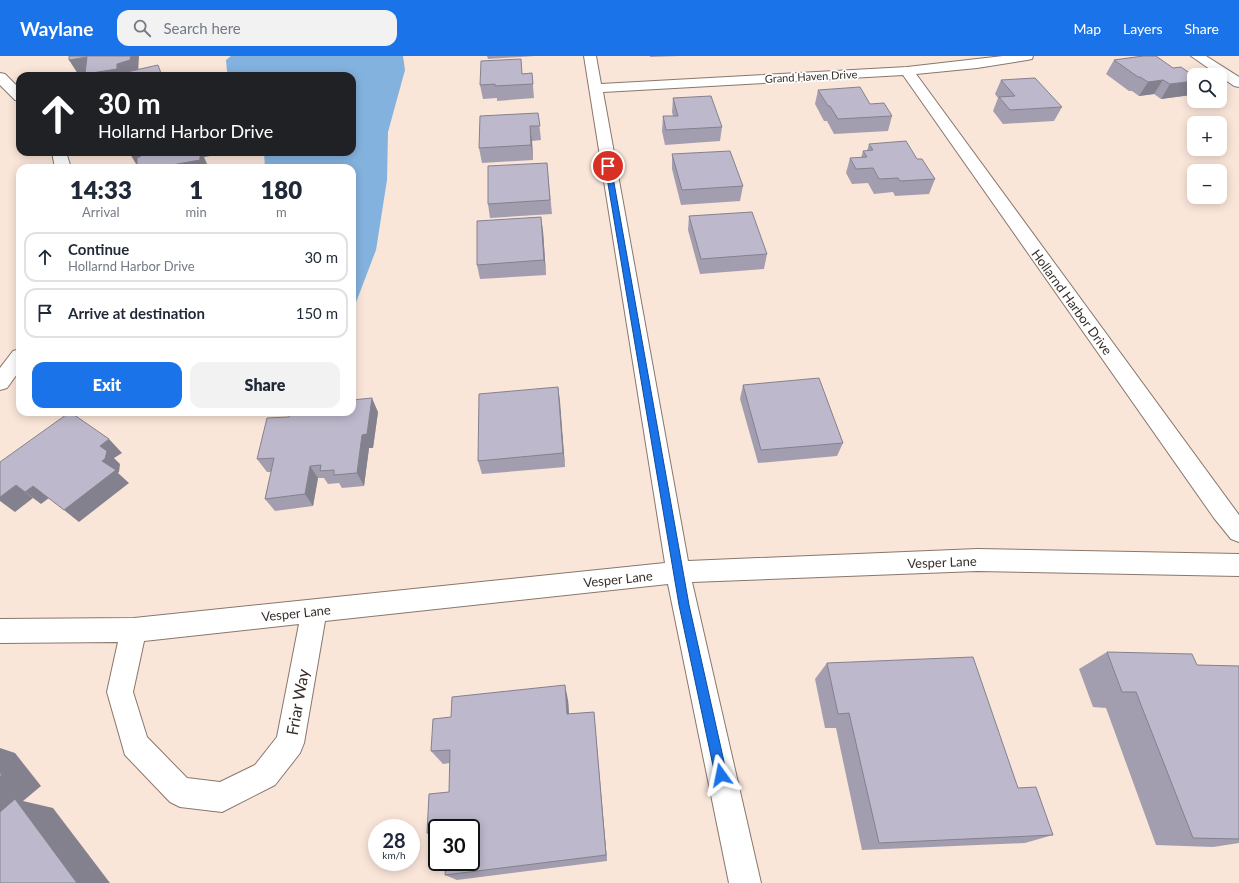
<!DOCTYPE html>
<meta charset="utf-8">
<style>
:root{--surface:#fff;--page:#f2f2f3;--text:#1f2937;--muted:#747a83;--line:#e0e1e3;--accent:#1a73e8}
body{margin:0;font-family:Lato,sans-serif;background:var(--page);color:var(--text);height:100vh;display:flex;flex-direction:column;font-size:15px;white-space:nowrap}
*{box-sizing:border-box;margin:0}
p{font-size:13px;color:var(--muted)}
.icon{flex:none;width:22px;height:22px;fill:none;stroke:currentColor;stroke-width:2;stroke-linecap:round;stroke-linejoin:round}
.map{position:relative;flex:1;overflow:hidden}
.side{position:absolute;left:16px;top:108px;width:340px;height:252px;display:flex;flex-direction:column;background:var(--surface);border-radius:12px;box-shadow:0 2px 10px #0003}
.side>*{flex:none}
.guide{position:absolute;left:16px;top:16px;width:340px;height:84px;border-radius:12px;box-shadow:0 2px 10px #0003;background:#202124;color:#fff;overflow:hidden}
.buttons{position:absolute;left:1187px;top:12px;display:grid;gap:8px}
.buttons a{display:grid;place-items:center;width:40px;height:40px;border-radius:8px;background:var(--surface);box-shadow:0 2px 10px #0003;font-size:20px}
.speed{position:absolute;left:368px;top:763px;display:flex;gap:8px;font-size:20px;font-weight:700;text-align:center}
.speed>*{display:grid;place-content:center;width:52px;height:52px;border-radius:50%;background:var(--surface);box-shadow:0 2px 10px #0003;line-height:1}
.speed small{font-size:10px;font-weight:400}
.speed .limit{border:2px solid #111;border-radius:6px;background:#fff;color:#111}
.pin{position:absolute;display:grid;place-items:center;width:34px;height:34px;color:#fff;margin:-17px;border:2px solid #fff;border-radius:50%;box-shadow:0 1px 4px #0007}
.me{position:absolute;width:44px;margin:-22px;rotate:348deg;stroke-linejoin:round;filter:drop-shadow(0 0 3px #0008)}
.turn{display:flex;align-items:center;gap:14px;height:84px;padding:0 16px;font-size:18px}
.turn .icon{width:52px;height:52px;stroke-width:2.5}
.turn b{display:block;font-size:28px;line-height:34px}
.eta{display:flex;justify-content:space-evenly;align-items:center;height:68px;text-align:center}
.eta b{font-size:24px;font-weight:800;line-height:28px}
.button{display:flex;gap:8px;margin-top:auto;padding:8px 16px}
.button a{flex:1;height:46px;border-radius:12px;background:var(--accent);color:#fff;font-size:16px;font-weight:800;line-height:46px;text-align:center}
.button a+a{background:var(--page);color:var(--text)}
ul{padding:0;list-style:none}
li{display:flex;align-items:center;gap:12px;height:50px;margin:0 8px 6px;padding:0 8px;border:2px solid var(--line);border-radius:12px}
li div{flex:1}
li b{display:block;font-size:15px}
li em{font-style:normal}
header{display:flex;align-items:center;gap:24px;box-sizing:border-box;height:56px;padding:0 20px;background:var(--accent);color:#fff}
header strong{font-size:19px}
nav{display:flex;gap:22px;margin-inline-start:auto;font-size:14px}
.search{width:280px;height:36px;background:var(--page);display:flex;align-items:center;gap:10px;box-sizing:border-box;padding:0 14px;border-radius:12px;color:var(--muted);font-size:15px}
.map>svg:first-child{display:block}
.water{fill:#84b2de}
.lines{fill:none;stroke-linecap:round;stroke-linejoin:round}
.minor-casing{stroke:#89776c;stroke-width:2}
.minor{fill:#fff;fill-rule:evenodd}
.wall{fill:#a39eaf}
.shaded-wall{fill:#84818e}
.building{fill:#bdb8cb;stroke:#84818e}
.route{fill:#1a73e8;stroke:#114b97}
.labels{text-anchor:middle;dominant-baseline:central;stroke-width:3.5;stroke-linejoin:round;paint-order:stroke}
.far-street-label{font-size:11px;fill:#352d28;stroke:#fff}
.street-label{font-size:13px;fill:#352d28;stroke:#fff}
.near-street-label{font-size:16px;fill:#352d28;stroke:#fff}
</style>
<header>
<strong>Waylane</strong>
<div class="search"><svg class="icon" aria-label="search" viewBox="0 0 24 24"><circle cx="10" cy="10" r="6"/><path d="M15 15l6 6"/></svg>Search here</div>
<nav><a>Map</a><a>Layers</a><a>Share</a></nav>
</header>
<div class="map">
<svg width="1239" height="827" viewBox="0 0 1239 827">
<rect width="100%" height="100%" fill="#fae5d9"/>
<polygon class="water" points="231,0 403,0 405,14 388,76 387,124 376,194 352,257 352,112 265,112 264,96 352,96 352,20 230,20 227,15 226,4"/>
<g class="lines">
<defs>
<g id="minor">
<path d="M 584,0 L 596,0 L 601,28 L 907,11 L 1003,0 L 1033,0 L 1032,3 L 1027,4 L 977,12 L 916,18 L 1239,459 L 1239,486 L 1231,483 L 1214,462 L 903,19 L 603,36 L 688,505 L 977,493 L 1239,498 L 1239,520 L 977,515 L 692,526 L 761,827 L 729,827 L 668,528 L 325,565 L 304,687 L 300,697 L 275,729 L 222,756 L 180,751 L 170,746 L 125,699 L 107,636 L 118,586 L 0,587 L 0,563 L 134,562 L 665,507 ZM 299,568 L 277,681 L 255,709 L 220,726 L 187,722 L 147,681 L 133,636 L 144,585 Z"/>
<polygon points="1191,0 1206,0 1239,21 1239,31 1234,30"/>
<polygon points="0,17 5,18 20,33 20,45 15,44 0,29"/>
<polygon points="52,96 66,96 71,112 55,112"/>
<polygon points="20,293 20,314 7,332 0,334 0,312 13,295"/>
</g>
</defs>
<use href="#minor" class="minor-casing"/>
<use href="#minor" class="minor"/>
</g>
<g class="wall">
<polygon points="487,0 535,0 488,3"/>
<polygon points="650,0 679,0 650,1"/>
<polygon points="1143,0 1191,39 1161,43 1154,38 1139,40 1132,35 1129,35 1106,18 1114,4"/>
<polygon points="532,17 534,42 497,45 497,42 483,43 480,29 522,18"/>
<polygon points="1001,24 1062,51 1054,65 1003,68 993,55 998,42 995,38"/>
<polygon points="818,34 870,48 892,60 888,75 834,78 827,65 824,65 815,48"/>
<polygon points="673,42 722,71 720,85 665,89 662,75 663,60 673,60 672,56"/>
<polygon points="538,57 541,84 532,85 533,104 482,107 479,92"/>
<polygon points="869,88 917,103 935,123 929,138 895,140 893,136 874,138 868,127 852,128 846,117 850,102 861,102 863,95 867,95"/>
<polygon points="672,98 743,130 740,145 681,149 672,113"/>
<polygon points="547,107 552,158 490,162 488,148"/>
<polygon points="689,160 767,198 764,213 700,218 688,174"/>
<polygon points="543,175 546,219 480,223 477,209"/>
<polygon points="743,329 843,387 837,400 758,407 740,343"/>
<polygon points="558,331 565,411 482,418 478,405"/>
<polygon points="290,356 322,356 323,358 378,356 373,392 369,392 364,430 342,432 339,427 328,428 324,422 318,422 313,450 275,455 265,443 271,416 267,416 257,403 289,361"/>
<polygon points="1107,596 1197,609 1239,610 1239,787 1213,791 1156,789 1106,652 1093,651 1079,613"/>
<polygon points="827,607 1018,732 1053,779 1025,787 862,794 836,672 825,672 815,623"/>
<polygon points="568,644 569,658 594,656 607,805 457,824 445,819 471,772 437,772 437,783 427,777 449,736 450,707 443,708 431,695 451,661"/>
</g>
<g class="shaded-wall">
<polygon points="131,0 139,0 138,18 131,20 86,20 85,18 117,8"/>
<polygon points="87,1 95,15 78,18 69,4"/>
<polygon points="1163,24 1154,38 1139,40 1148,26"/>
<polygon points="1194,25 1194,33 1191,39 1161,43 1170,28"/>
<polygon points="530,70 532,85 533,104 531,89"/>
<polygon points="129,96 143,96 149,106 136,108"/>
<polygon points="190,96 215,96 216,99 204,101 207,108 208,112 155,112"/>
<polygon points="541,161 543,175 546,219 544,204"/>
<polygon points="558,331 560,345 565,411 563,397"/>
<polygon points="372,342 378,356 373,392 369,392 364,430 357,417 362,379"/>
<polygon points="319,356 322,356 327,365 318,358"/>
<polygon points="109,383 122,397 114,402 120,408 119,416 118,417 129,427 79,466 64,454 102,405 100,390"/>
<polygon points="310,410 318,422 313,450 305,438"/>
<polygon points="16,429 33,442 15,456 0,445 0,441"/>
<polygon points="33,430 49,442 41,448 25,436"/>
<polygon points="565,629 568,644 570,672 567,658"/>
<polygon points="594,656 595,670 607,805 606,799"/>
<polygon points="0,692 15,697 41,730 23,745 53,752 110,827 77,827 0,765"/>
</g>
<g class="building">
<polygon points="69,0 131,0 130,4 117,8 117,13 85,18 87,1 69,4"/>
<polygon points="1143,0 1156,0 1173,12 1181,11 1194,20 1194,25 1170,28 1163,24 1148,26 1140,21 1138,21 1114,4"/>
<polygon points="521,3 522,18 532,17 533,28 495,30 495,28 480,29 481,5"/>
<polygon points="158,9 162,20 109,20"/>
<polygon points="1035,22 1062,51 1010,54 999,41 1015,40 1001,24"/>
<polygon points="860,31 870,48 884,47 892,60 838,63 830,50 828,50 818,34"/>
<polygon points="711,40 722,71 666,74 663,60 678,60 673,42"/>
<polygon points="538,57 540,70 530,70 531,89 479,92 480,60"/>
<polygon points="906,85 917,103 922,103 935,123 900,125 898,122 879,123 873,112 856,113 850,102 867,101 863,95 873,94 869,88"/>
<polygon points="730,95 743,130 682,134 672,98"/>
<polygon points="140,96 200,96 200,104 155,112 137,112 137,101 140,101"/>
<polygon points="547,107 550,144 488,148 488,110"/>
<polygon points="752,156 767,198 701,203 689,160"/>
<polygon points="541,161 544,204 477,209 477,165"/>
<polygon points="819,322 843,387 761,394 743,329"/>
<polygon points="558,331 563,397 478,405 479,338"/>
<polygon points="372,342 367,378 362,379 357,417 334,419 334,414 320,415 321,409 310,410 305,438 265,443 274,402 257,403 267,362 289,361 290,356 319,356 318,358 336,357 336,356 352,356 352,344"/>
<polygon points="70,356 109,383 100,390 107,395 105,403 102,405 116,414 64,454 33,430 25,436 16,429 0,441 0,406"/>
<polygon points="1107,596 1192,598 1197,609 1239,610 1239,783 1193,782 1136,636 1122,636"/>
<polygon points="973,601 1018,732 1036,731 1053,779 879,787 849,657 838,658 827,607"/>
<polygon points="565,629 567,658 594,656 606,799 445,819 446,806 471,806 471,772 437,772 437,776 427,777 429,738 449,736 450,694 431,695 433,663 451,661 452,641"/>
<polygon points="0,716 2,719 0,721"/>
<polygon points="15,743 77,827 0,827 0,756"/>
</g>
<polygon class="route" points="608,108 611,110 689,549 727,719 725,723 721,725 717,723 715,719 679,549 605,110"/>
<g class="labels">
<g class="far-street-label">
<text transform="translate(811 20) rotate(-3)">Grand Haven Drive</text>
</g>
<g class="street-label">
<text transform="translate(1072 246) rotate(54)">Hollarnd Harbor Drive</text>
<text transform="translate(942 506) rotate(-2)">Vesper Lane</text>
<text transform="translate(618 523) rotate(-6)">Vesper Lane</text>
<text transform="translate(296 557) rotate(-6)">Vesper Lane</text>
</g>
<g class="near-street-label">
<text transform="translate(297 646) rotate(-80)">Friar Way</text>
</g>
</g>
</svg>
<div class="buttons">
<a><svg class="icon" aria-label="search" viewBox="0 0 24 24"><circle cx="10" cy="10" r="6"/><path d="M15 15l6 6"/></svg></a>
<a>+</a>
<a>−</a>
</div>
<div class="speed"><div>28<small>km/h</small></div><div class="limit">30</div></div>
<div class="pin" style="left:608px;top:110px;background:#d93025"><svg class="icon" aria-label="arrive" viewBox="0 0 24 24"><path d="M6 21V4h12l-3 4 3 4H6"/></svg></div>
<svg class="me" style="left:721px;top:719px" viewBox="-20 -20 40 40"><path d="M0-17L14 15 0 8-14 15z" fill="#1a73e8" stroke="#fff" stroke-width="4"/></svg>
<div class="guide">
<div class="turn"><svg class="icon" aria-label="ahead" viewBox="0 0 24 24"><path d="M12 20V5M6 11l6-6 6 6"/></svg><div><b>30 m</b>Hollarnd Harbor Drive</div></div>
</div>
<section class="side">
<div class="eta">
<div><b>14:33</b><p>Arrival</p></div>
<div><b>1</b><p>min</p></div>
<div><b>180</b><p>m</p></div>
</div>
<ul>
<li><svg class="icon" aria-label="ahead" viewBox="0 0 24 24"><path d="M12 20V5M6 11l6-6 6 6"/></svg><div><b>Continue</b><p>Hollarnd Harbor Drive</p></div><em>30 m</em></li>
<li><svg class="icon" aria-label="arrive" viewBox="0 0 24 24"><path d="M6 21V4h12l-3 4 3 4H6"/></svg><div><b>Arrive at destination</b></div><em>150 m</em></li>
</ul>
<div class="button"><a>Exit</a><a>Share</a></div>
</section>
</div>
